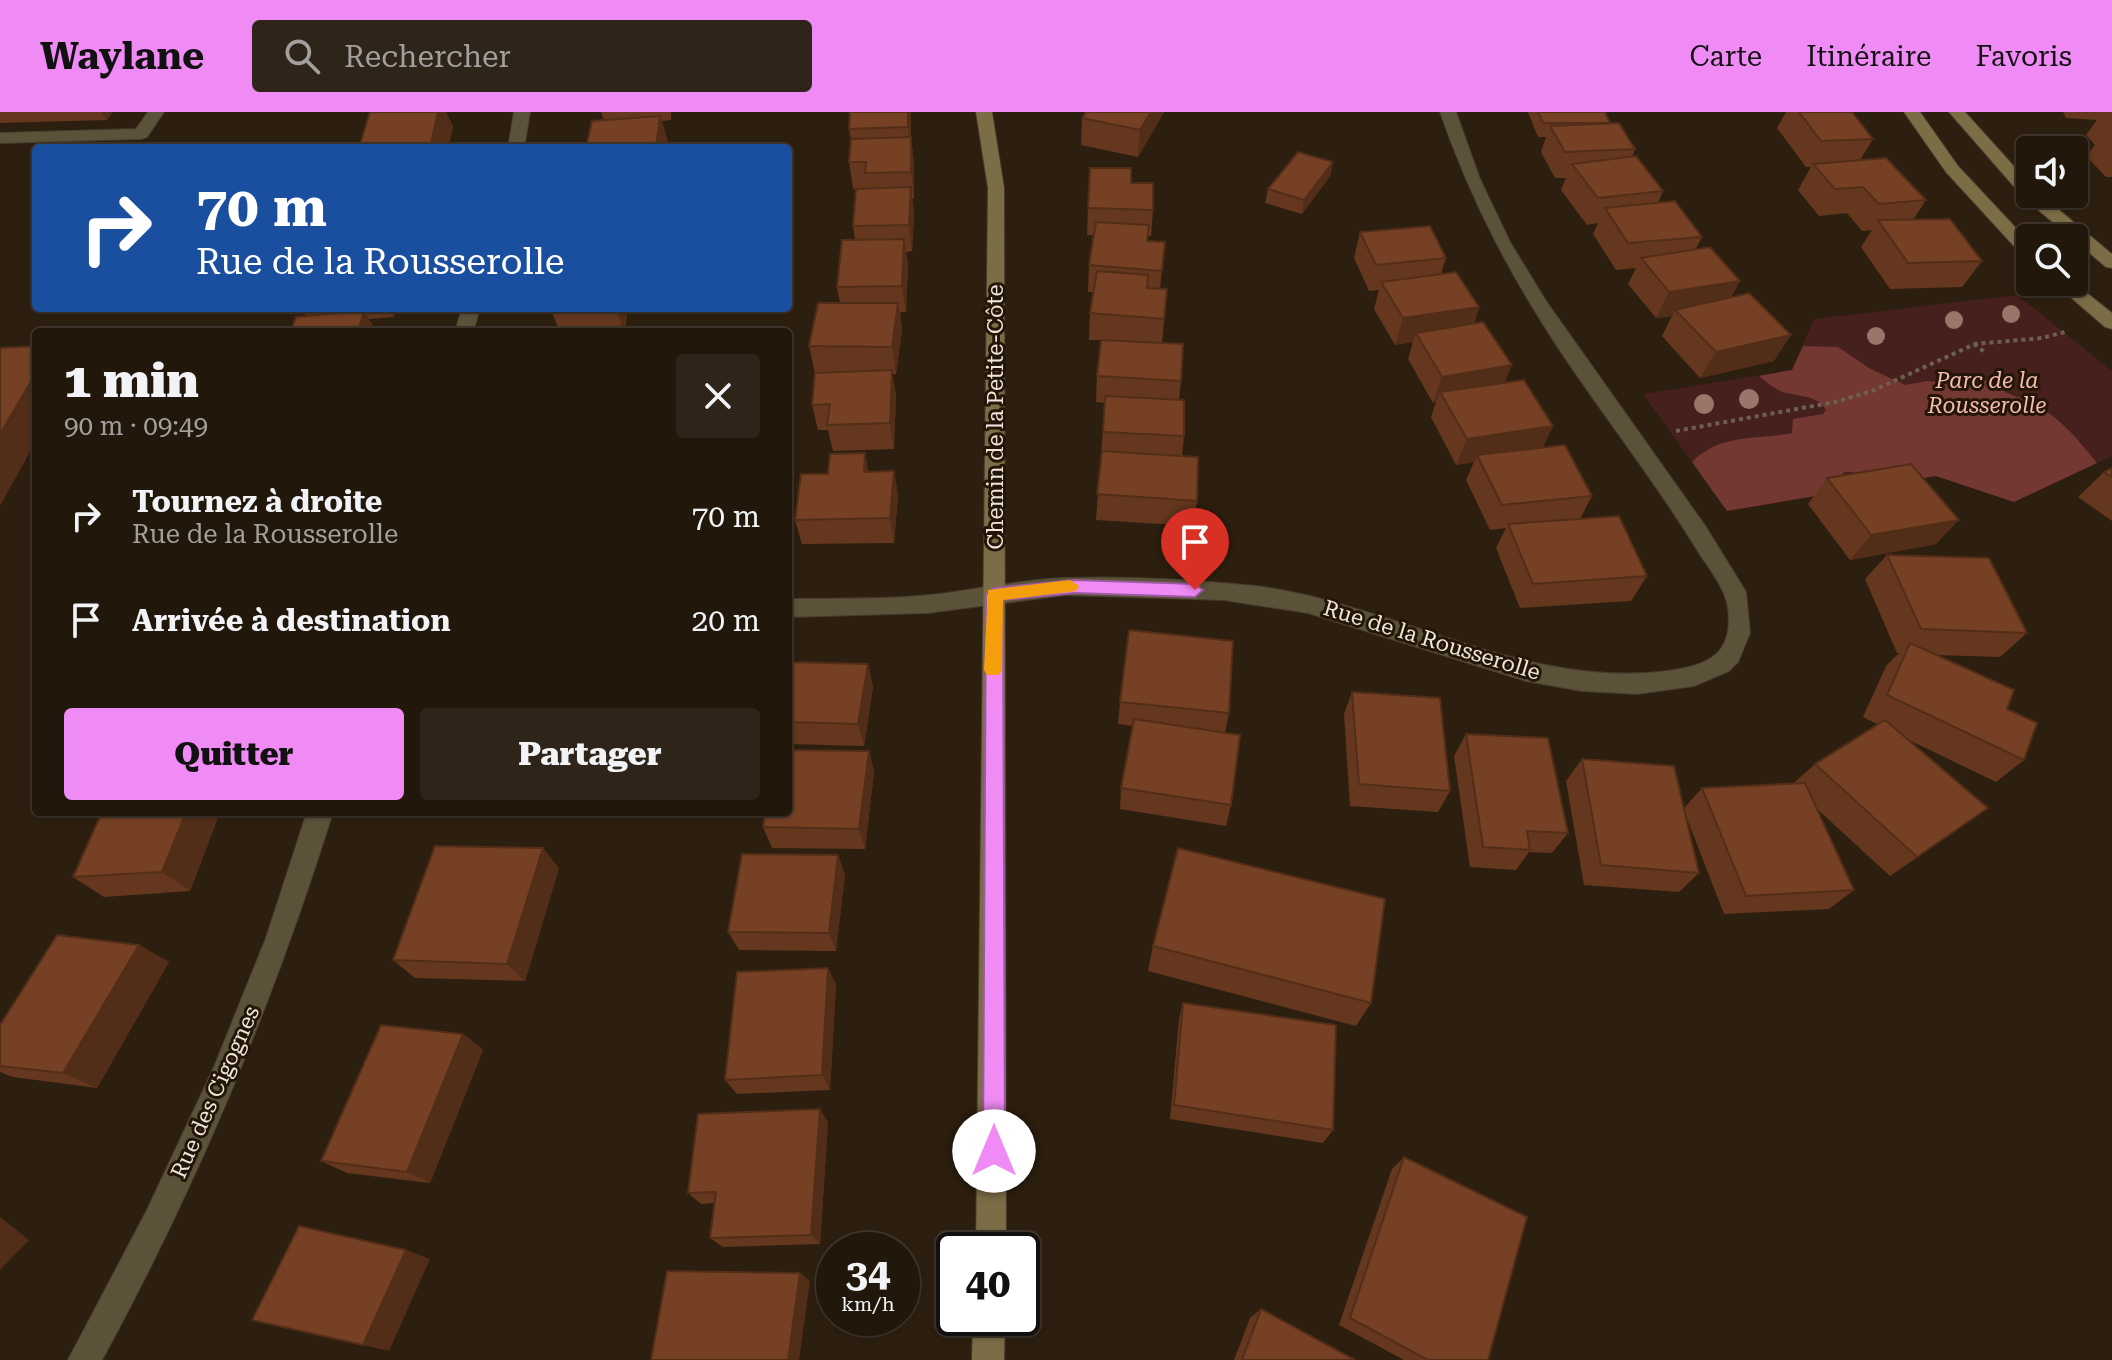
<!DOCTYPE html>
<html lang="fr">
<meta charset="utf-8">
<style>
:root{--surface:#22170b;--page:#2e2419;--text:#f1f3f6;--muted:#a29f9d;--line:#3f362c;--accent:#f08bf5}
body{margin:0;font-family:"Roboto Serif",serif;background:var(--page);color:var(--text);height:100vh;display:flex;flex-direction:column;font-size:30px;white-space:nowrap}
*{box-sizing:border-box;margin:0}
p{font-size:26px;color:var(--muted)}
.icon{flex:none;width:44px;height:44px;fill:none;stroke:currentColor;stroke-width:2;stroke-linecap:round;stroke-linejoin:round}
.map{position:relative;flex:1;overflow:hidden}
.details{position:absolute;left:32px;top:216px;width:760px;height:488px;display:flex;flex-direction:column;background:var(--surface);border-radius:8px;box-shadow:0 2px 6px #0004,0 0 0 2px var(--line)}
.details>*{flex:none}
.banner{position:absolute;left:32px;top:32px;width:760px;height:168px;border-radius:8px;box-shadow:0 2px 6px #0004,0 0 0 2px var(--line);background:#1a4fa0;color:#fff;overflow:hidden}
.buttons{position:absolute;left:2016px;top:24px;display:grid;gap:16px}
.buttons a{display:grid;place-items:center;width:72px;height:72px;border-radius:8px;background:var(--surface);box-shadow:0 2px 6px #0004,0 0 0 2px var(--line);font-size:40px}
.speed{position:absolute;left:816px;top:1120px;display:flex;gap:16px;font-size:40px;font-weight:700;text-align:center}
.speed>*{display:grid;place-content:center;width:104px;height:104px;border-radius:50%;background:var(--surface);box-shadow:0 2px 6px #0004,0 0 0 2px var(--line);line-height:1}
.speed small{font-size:20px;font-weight:400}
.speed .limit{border:4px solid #111;border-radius:12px;background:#fff;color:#111}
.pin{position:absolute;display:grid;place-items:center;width:68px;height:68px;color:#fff;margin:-82px -34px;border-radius:50% 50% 50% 0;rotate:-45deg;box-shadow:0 0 8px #0007}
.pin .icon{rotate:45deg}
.me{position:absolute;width:88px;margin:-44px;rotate:0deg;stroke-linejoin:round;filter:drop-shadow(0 0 6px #0008)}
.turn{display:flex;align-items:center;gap:28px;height:168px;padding:0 32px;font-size:36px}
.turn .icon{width:104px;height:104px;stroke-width:2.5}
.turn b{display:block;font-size:56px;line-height:68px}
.round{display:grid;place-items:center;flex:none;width:84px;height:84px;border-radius:8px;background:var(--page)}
.summary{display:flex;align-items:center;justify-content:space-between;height:136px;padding:0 32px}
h1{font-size:48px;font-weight:800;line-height:60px}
.primary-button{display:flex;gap:16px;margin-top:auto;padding:16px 32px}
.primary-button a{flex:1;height:92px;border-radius:8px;background:var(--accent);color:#111;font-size:32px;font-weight:800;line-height:92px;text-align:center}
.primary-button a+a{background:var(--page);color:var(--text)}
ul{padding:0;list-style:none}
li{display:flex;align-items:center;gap:24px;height:104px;padding:0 32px}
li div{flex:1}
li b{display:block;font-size:30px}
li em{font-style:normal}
header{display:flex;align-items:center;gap:48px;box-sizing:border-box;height:112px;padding:0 40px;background:var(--accent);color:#111}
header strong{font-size:38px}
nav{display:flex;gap:44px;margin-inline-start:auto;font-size:28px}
.search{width:560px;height:72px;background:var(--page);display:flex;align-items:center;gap:20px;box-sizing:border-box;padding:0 28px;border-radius:8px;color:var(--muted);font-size:30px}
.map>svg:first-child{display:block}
.green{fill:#45201c}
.forest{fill:#743832}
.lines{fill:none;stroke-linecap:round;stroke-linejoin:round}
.lane-casing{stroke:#483b2c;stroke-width:2}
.street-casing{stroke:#483b2c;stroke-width:2}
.secondary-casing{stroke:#483b2c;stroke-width:2}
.path{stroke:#6c6051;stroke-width:4;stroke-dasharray:4 4;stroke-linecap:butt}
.lane{fill:#5b523a;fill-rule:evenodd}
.street{fill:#5b523a;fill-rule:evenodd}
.secondary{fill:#7b6d46;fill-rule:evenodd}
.tree{fill:#9b7569}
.wall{fill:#65371e}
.shaded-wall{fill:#522d18}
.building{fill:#754023;stroke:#522d18;stroke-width:2}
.route{fill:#f08bf5;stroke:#9c5a9f;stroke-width:2}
.slow{fill:#f59e0b}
.labels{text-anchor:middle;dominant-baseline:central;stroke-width:6;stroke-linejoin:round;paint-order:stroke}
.park-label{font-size:22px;font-style:italic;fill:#f5bbb2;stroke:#231606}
.street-label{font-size:22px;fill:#efe5db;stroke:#231606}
</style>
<header>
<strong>Waylane</strong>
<div class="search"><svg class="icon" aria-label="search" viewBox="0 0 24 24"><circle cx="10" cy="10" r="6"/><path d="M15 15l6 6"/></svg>Rechercher</div>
<nav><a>Carte</a><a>Itinéraire</a><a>Favoris</a></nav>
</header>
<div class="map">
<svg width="2112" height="1248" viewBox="0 0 2112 1248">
<rect width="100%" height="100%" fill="#2d1f0f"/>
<polygon class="green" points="2017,183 2112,259 2112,344 2014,390 1936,364 1727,399 1643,282 1792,258 1814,207"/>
<path class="forest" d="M 1803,234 L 1838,235 L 1869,256 L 1905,273 L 1927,269 L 1958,272 L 1985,267 C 2001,282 2018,283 2036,293 C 2062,307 2079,329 2097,351 L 2014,390 L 1936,364 L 1881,373 L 1852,360 L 1844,360 L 1839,366 L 1839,380 L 1727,399 L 1692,350 C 1720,321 1756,328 1792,321 L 1793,307 L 1823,302 L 1826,298 C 1817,282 1796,285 1780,279 C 1772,275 1766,270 1759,264 L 1792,258 Z"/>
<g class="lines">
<defs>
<polygon id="lane" points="148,0 164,0 147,25 141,27 0,31 0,21 136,17"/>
<g id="street">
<polygon points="514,0 530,0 524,36 508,36"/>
<path d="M 1440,0 L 1456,0 L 1480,67 L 1510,130 L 1546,189 L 1706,415 L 1746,480 L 1750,521 L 1738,550 L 1729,559 L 1694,574 L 1637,582 L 1582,579 L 1526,569 L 1308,501 L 1224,488 L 1065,483 L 927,501 L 788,505 L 788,487 C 835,486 883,488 930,483 C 975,478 1018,468 1063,466 C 1123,464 1185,467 1245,473 C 1284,476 1323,487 1360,498 C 1461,528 1560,573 1667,559 C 1707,554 1734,543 1728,496 C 1725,476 1710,458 1699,441 C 1659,375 1612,315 1569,252 C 1513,169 1473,94 1440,0 Z"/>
<polygon points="462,196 480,196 473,220 455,220"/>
<path d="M 307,700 L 333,700 C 273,892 198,1072 102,1248 L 68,1248 L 147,1098 L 214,955 L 266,826 Z"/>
</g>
<g id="secondary">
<polygon points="976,0 992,0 1004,76 1006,1138 976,1138 988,76"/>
<polygon points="1904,0 1920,0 1958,54 2030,131 2030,146 2024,145 1946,60"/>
<polygon points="1949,0 1965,0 2030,72 2030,82 2040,82 2112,142 2112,156 2106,155 2024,86"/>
<polygon points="2053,170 2073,170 2112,201 2112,217 2105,215"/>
<polygon points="973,1206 1005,1206 1004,1248 972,1248"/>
</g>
</defs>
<use href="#lane" class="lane-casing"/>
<use href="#street" class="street-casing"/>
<use href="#secondary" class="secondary-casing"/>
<g class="path">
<polyline points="1974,232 1986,241"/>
<polyline points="1676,319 1835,290 1872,279 1975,232 2042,226 2065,220"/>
</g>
<use href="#lane" class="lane"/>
<use href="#street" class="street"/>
<use href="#secondary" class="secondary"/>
</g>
<g class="tree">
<circle cx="2011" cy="202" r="9"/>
<circle cx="1954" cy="208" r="9"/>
<circle cx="1876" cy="224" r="9"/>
<circle cx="1749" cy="287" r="10"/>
<circle cx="1704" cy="292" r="10"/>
</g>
<g class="wall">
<polygon points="0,0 113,0 107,8 0,11"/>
<polygon points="370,0 446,0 453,15 448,36 359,36"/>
<polygon points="601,0 671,0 671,8 662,9 668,31 667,36 586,36 604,8"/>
<polygon points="850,0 911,0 911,25 914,51 914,86 912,87 914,102 912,139 906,140 908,153 906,200 900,200 902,218 896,262 892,262 896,284 894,337 833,339 828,318 818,318 812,293 815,261 809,234 840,191 837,175 855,128 853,114 856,77 853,77 849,50 851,28 849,17"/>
<polygon points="1086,0 1164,0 1138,45 1081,33 1082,6"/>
<polygon points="1528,0 1605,0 1610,11 1635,37 1632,45 1663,79 1658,91 1702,125 1695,138 1740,169 1731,185 1774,249 1700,266 1662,224 1672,204 1656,206 1628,172 1636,156 1616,158 1593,122 1598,111 1587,113 1561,78 1566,66 1555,66 1541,40 1546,25 1538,25"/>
<polygon points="1786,0 1799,0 1873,27 1860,48 1926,88 1913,108 1982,149 1962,175 1890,177 1861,135 1872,118 1862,119 1847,101 1819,104 1798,78 1811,55 1806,55 1777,16"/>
<polygon points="2063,0 2112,0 2112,65 2106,65 2086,44 2095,33 2086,23 2097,8 2066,6"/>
<polygon points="1333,50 1330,64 1302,102 1265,91 1268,77"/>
<polygon points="1131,71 1153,98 1151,124 1148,124 1148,129 1165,130 1160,177 1167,177 1162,231 1181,269 1179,288 1184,324 1182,344 1197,389 1193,414 1096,408 1105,291 1096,290 1097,264 1101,228 1089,228 1090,201 1093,180 1088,180 1089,153 1093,123 1087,123 1088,96"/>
<polygon points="1360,120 1446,146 1441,162 1479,195 1474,212 1505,270 1543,336 1592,384 1580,407 1647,464 1631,489 1520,496 1496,436 1506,416 1490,418 1466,368 1474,350 1456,353 1431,305 1436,290 1433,291 1408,247 1413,230 1395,233 1374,197 1379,178 1369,179 1354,146"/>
<polygon points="302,196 396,196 394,205 369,207 307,204"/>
<polygon points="552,196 628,196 625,220 560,220 552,201"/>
<polygon points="865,341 868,360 894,359 898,384 894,431 802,432 795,408 828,362"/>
<polygon points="2112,356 2112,409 2078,385 2104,360"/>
<polygon points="1827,366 1936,432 1850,448 1808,392"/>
<polygon points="1887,443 2027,521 2000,545 1936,543 2007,597 2024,648 1996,670 1907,627 1960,716 1890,764 1816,696 1854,778 1829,797 1724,802 1686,704 1699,761 1679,780 1584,773 1566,669 1582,647 1684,696 1702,676 1794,671 1815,652 1877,612 1863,605 1886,554 1899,541 1897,541 1865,467"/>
<polygon points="788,550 868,552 873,575 864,634 788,632"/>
<polygon points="1352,580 1450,679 1438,700 1350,694 1344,602"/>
<polygon points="1120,590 1229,601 1225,621 1231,693 1226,714 1120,697 1121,676 1133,614 1118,612"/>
<polygon points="1466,622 1568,721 1552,741 1529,740 1516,758 1470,755 1454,644"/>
<polygon points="869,639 874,660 865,737 772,736 763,715"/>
<polygon points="102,700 220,700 190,779 104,785 73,765"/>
<polygon points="463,700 494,700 465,702"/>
<polygon points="838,743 845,763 836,839 739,838 728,820"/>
<polygon points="559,756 525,869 415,866 393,848"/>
<polygon points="139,833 169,850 97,976 13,965 0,960 0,913"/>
<polygon points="1153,834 1371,891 1356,914 1148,859"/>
<polygon points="828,856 836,873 830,978 737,982 725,968"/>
<polygon points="1183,891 1333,1018 1323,1031 1170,1007 1179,907"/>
<polygon points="463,922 483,938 430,1071 347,1061 321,1049"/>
<polygon points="828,1010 820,1132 723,1135 710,1126 714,1091 701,1092 688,1081"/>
<polygon points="1404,1045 1488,1248 1404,1248 1339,1213 1392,1057"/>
<polygon points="1261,1197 1355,1248 1234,1248 1250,1206"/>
</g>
<g class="shaded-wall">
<polygon points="101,0 113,0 107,8"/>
<polygon points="438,0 446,0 453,15 448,36 434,36 431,31"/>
<polygon points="908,0 911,0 911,41 908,15"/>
<polygon points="1151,0 1164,0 1138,45 1140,18"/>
<polygon points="660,4 668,31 667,36 656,36"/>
<polygon points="911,25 914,51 914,86 911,60"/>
<polygon points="1333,50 1330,64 1302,102 1304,88"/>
<polygon points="911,75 914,102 912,139 909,113"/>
<polygon points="904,127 908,153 906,200 902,174"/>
<polygon points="1740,169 1725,195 1675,198 1672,204 1656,206 1669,180"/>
<polygon points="898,191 902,218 896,262 892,235"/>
<polygon points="1479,195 1470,222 1416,221 1413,230 1395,233 1403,206"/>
<polygon points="388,196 396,196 394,205"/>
<polygon points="616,196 628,196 625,220 624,220"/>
<polygon points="364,199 377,220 358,220"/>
<polygon points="1791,223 1774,249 1700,266 1716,240"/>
<polygon points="1512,253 1501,280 1440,280 1436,290 1433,291 1442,265"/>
<polygon points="892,258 896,284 894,337 890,311"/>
<polygon points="36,261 36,329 0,394 0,322"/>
<polygon points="1553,314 1541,340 1477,343 1474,350 1456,353 1467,327"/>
<polygon points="865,341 870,367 864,360"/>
<polygon points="894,359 898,384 894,431 890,406"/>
<polygon points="1959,408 1936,432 1850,448 1871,423"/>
<polygon points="868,552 873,575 864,634 858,612"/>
<polygon points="869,639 874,660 865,737 859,717"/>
<polygon points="1988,696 1960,716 1890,764 1917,745"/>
<polygon points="186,700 220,700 190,779 162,760"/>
<polygon points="543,736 559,756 525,869 507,852"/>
<polygon points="838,743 845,763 836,839 829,821"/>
<polygon points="139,833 169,850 97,976 63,961"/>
<polygon points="828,856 836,873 830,978 822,963"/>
<polygon points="463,922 483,938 430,1071 407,1060"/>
<polygon points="820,997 828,1010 820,1132 811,1123"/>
<polygon points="0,1105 29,1128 0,1158"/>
<polygon points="406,1138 430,1147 389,1239 363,1233"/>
<polygon points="800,1161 810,1169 799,1248 788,1248"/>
</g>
<g class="building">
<polygon points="370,0 438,0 431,31 376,36 359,36"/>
<polygon points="850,0 908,0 908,15 849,17"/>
<polygon points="1086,0 1151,0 1140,18 1082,6"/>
<polygon points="1538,0 1605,0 1610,11 1543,11"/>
<polygon points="1799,0 1852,0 1873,27 1821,29"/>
<polygon points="660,4 656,36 586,36 592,9"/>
<polygon points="1619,11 1635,37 1565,40 1550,14"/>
<polygon points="911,25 911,60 865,61 866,50 849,50 851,27"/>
<polygon points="1298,40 1333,50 1304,88 1268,77"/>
<polygon points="1636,44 1663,79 1598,86 1572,52"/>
<polygon points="1886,46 1926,88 1879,92 1863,75 1835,77 1813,52"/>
<polygon points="1090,56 1131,56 1131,71 1153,71 1153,98 1088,96"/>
<polygon points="911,75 909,113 853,114 856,77"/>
<polygon points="1675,89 1702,125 1628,131 1605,96"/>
<polygon points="1950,107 1982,149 1908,151 1878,108"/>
<polygon points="1096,110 1149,113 1147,129 1165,130 1162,159 1089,153"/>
<polygon points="1430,114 1446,146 1376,153 1360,120"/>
<polygon points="904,127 902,174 837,175 842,128"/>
<polygon points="1710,135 1740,169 1669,180 1641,146"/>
<polygon points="1097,159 1148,163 1147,176 1167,177 1164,207 1090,201"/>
<polygon points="1456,160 1479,195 1403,206 1381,170"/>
<polygon points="1749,181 1791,223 1716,240 1675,198"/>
<polygon points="818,191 898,191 892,235 809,234"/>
<polygon points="552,196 607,196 552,201"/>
<polygon points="364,199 358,220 291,220 296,205"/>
<polygon points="1483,210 1512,253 1442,265 1416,221"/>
<polygon points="1101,228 1183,232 1181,269 1097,264"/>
<polygon points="36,234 36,261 0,322 0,236"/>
<polygon points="892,258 890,311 827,313 830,292 812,293 815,261"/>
<polygon points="1524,268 1553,314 1467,327 1440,280"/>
<polygon points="1105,284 1184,288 1184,324 1103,320"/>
<polygon points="1565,333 1592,384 1502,393 1477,343"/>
<polygon points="1102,339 1198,345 1197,389 1097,382"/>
<polygon points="865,341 864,360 894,359 890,406 795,408 801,362 828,362 830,342"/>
<polygon points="1911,352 1959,408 1871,423 1827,366"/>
<polygon points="2112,356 2112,365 2104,360"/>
<polygon points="1619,404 1647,464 1533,472 1508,412"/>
<polygon points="1887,443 1989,446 2027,521 1921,517"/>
<polygon points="1129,518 1233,529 1229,601 1120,590"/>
<polygon points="1910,531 2014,578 2007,597 2037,611 2024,648 1887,583"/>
<polygon points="788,550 868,552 858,612 788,610"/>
<polygon points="1352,580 1440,586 1450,679 1359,672"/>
<polygon points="1134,607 1240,623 1231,693 1121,676"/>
<polygon points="1885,608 1988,696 1917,745 1815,652"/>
<polygon points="1466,622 1548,626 1568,721 1527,719 1530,738 1483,735"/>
<polygon points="788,638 869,639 859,717 763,715 765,700 788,700"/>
<polygon points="1582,647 1674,654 1699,761 1601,753"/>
<polygon points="1805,671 1854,778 1746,784 1702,676"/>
<polygon points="102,700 186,700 162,760 73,765"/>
<polygon points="435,734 543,736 507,852 393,848"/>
<polygon points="1178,736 1385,787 1371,891 1153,834"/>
<polygon points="742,742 838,743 829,821 728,820"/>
<polygon points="57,823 139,833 63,961 0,954 0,913"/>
<polygon points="828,856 822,963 725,968 737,860"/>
<polygon points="1183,891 1336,913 1333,1018 1174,993"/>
<polygon points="381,913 463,922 407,1060 321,1049"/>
<polygon points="820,997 811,1123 710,1126 716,1080 688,1081 698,1002"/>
<polygon points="1404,1045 1527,1105 1488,1248 1428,1248 1350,1206"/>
<polygon points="299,1114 406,1138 363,1233 252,1208"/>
<polygon points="667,1159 800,1161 788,1248 651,1248"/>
<polygon points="1261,1197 1355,1248 1242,1248"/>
</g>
<polygon class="route" points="1075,468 1195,472 1203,478 1195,485 1075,481 1003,488 1005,1039 1002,1047 994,1050 986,1047 983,1039 986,483 994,476"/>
<polygon class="slow" points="1070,468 1079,474 1076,479 1003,488 1002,558 999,563 987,563 984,558 988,478"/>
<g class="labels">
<g class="park-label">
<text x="1987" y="268">Parc de la<tspan x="1987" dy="25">Rousserolle</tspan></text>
</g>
<g class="street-label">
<text transform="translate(995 305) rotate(-90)">Chemin de la Petite-Côte</text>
<text transform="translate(1432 528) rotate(17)">Rue de la Rousserolle</text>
<text transform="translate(215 980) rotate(-66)">Rue des Cigognes</text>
</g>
</g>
</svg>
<div class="buttons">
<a><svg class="icon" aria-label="sound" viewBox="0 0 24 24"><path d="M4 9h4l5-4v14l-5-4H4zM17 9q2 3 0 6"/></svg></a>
<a><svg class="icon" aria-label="search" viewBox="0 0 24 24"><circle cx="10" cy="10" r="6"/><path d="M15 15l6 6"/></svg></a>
</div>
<div class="speed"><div>34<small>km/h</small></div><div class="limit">40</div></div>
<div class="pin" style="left:1195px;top:478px;background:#d93025"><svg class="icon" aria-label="arrive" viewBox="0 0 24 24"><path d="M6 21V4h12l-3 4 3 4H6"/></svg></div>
<svg class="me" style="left:994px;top:1039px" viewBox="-20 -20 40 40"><circle r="19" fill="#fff"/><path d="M0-13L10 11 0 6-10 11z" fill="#f08bf5"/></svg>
<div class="banner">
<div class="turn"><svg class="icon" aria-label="right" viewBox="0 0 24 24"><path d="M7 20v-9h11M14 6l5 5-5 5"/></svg><div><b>70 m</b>Rue de la Rousserolle</div></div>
</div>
<section class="details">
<div class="summary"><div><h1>1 min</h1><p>90 m · 09:49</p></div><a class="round"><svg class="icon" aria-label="close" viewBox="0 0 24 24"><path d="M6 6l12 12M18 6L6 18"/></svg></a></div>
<ul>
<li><svg class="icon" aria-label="right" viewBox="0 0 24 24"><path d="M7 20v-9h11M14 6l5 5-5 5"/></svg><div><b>Tournez à droite</b><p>Rue de la Rousserolle</p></div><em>70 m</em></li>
<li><svg class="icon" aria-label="arrive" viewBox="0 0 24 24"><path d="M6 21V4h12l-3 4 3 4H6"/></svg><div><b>Arrivée à destination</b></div><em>20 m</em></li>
</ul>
<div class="primary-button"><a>Quitter</a><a>Partager</a></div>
</section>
</div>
